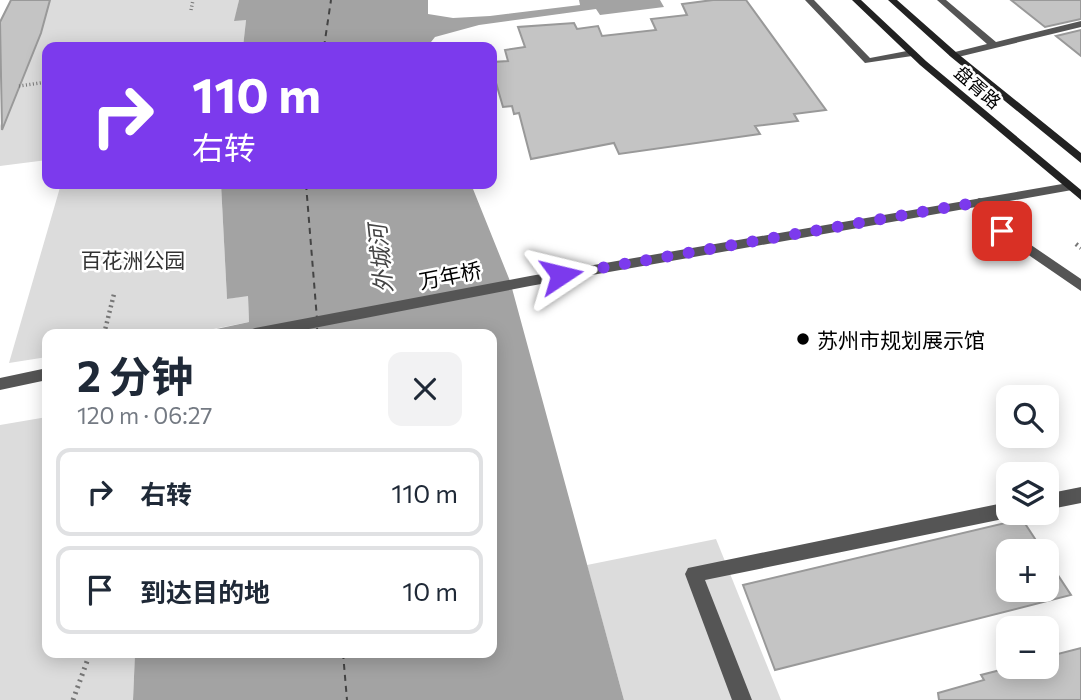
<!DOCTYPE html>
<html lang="zh">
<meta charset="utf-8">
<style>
:root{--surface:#fff;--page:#f2f2f3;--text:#1f2937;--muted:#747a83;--line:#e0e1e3}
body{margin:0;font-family:Commissioner,"Noto Sans SC",sans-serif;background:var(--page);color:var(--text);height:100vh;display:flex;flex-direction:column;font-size:26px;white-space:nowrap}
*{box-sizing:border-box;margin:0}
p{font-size:23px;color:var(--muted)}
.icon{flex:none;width:38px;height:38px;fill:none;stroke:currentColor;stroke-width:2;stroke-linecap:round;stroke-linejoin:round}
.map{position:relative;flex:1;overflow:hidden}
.side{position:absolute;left:42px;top:329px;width:455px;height:329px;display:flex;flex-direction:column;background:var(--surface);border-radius:14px;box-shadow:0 4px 18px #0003}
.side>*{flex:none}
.banner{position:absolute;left:42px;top:42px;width:455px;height:147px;border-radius:14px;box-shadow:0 4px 18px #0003;background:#7c3aed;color:#fff;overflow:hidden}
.buttons{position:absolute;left:996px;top:385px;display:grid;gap:14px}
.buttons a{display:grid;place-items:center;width:63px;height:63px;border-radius:14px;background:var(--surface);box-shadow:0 4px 18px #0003;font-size:35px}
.pin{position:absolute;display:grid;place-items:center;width:60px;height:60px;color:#fff;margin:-30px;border-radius:14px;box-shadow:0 4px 10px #0006}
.me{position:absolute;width:77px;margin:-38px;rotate:80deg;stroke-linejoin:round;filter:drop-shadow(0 0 5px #0008)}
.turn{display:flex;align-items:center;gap:24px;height:147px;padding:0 35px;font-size:32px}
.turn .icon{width:91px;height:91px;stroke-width:2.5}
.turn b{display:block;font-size:49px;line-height:60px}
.round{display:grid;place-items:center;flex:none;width:74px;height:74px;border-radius:14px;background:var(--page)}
.summary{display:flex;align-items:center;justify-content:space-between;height:119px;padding:0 35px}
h1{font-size:42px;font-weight:700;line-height:52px}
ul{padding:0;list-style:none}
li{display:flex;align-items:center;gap:21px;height:88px;margin:0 14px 10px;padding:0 21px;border:4px solid var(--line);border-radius:14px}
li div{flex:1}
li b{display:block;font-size:26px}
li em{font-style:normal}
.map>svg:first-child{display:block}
.green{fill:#dcdcdc}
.water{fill:#a3a3a3}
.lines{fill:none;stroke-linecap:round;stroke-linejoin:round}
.ferry{stroke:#444;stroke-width:2;stroke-dasharray:6 5;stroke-linecap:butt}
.building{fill:#c4c4c4;stroke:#999;stroke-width:2}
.path-far2{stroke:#777;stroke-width:3.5;stroke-dasharray:1 2.5;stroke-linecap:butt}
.path-far1{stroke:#777;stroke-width:4.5;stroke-dasharray:2 3.5;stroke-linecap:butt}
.path{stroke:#777;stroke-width:5;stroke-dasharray:2 4.5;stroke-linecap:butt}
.lane{fill:#555;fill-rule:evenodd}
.street{fill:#555;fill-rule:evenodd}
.secondary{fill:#222;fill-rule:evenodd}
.route{stroke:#7c3aed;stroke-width:12;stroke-dasharray:0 21.6}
.poi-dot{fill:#000;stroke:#fff;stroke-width:2.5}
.labels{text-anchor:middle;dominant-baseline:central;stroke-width:5;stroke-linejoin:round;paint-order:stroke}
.far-street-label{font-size:18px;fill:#000;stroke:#fff}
.park-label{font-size:21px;fill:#333;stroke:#fff}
.street-label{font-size:21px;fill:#000;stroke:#fff}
.poi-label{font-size:21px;fill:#000;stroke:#fff;text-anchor:start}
.water-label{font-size:23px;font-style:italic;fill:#444;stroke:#fff}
</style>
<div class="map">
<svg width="1081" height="700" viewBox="0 0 1081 700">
<rect width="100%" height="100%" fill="#fff"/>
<g class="green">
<polygon points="48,0 239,0 235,20 246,20 243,47 47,47 47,160 0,166 0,126"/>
<polygon points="61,184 221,184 227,299 248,295 249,322 188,334 47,334 47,357 9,363"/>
<polygon points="47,417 47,653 135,653 133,700 0,700 0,425"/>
<polygon points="716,539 781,700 624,700 587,565"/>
</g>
<g class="water">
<polygon points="239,0 428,0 428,14 453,18 490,16 580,5 579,0 660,0 664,7 600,15 596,9 479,25 435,37 431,42 431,47 243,47 246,20 234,21"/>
<polygon points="221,184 471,184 510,281 624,700 133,700 135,653 492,653 492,334 193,334 249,322 248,296 227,299"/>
</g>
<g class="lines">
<g class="ferry">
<polyline points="324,47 331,0"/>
<polyline points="306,184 317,319"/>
<polyline points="317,328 318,334"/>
<polyline points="343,653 347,700"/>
</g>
</g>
<g class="building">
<polygon points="11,0 50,0 41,33 2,130 0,22"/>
<polygon points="713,0 746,0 826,110 794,114 798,121 755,126 760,134 619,154 614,143 531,159 519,113 514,114 512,106 503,107 492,69 492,62 508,61 505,50 525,47 518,27 574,23 577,29 598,26 602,36 656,30 651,19 687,15 682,4"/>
<polygon points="1011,0 1081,0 1081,19 1045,27"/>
<polygon points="1081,30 1081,56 1056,36"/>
<polygon points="1022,519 1043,551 1008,551 1008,590 1046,590 1046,557 1071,595 775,670 743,585"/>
<polygon points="1081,648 1081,700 939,700 938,693 984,680 981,675 1012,667 1046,667 1046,657"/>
</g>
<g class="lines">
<g class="path-far2">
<polyline points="191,10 193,0"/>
<polyline points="19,86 47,82"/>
</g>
<g class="path-far1">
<polyline points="1076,244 1081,248"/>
<polyline points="104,334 114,294"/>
</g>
<polyline class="path" points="73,700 90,653"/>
<polygon class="lane" points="979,198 983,199 1006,228 1081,279 1081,291 998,234 973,202"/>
<g class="street">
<polygon points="805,0 814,0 870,58 912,50 917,53 912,56 865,63"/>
<polygon points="937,0 946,0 996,42 1081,21 1081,27 954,58 949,55 951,53 987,44"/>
<polygon points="1068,183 1072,184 1072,190 530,286 283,334 248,334 250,330 255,328 530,276"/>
<polygon points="47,368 47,380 0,390 0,378"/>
<polygon points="1081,487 1081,503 1046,510 1046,494"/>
<polygon points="1008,502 1008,513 1015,513 1008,518 705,580 752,700 732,700 685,574 688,568"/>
</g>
<g class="secondary">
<polygon points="852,0 861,0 926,61 1081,190 1081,200 920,65"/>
<polygon points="888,0 897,0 957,53 1081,153 1081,163 951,57"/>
</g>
</g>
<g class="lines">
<polyline class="route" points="561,275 979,202 1002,231"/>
</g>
<circle class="poi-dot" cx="803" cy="339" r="7"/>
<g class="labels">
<g class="far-street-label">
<text transform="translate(978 87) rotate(41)">盘胥路</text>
</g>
<g class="park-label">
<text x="133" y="259">百花洲公园</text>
</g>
<g class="street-label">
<text transform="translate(450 275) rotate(-11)">万年桥</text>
</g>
<g class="poi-label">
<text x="817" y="339">苏州市规划展示馆</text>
</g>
<g class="water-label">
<text transform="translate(380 259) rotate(-96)">外城河</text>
</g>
</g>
</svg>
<div class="buttons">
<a><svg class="icon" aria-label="search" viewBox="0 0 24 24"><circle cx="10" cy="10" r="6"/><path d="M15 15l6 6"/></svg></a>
<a><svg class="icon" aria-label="layers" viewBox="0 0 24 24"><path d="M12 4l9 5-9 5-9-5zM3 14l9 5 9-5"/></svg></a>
<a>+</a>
<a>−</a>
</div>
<div class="pin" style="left:1002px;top:231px;background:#d93025"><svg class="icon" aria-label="arrive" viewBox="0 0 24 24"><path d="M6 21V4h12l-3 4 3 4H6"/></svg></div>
<svg class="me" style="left:561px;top:275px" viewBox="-20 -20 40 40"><path d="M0-17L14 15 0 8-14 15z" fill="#7c3aed" stroke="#fff" stroke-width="4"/></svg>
<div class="banner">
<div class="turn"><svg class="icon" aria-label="right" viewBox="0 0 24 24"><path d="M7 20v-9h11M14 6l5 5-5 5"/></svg><div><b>110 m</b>右转</div></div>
</div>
<section class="side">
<div class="summary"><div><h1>2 分钟</h1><p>120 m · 06:27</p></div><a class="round"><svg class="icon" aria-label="close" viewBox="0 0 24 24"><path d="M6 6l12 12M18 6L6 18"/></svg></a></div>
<ul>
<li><svg class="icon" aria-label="right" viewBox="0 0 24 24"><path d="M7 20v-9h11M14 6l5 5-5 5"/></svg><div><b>右转</b></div><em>110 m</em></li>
<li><svg class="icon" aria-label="arrive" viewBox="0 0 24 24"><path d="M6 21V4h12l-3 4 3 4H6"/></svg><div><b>到达目的地</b></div><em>10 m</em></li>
</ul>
</section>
</div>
